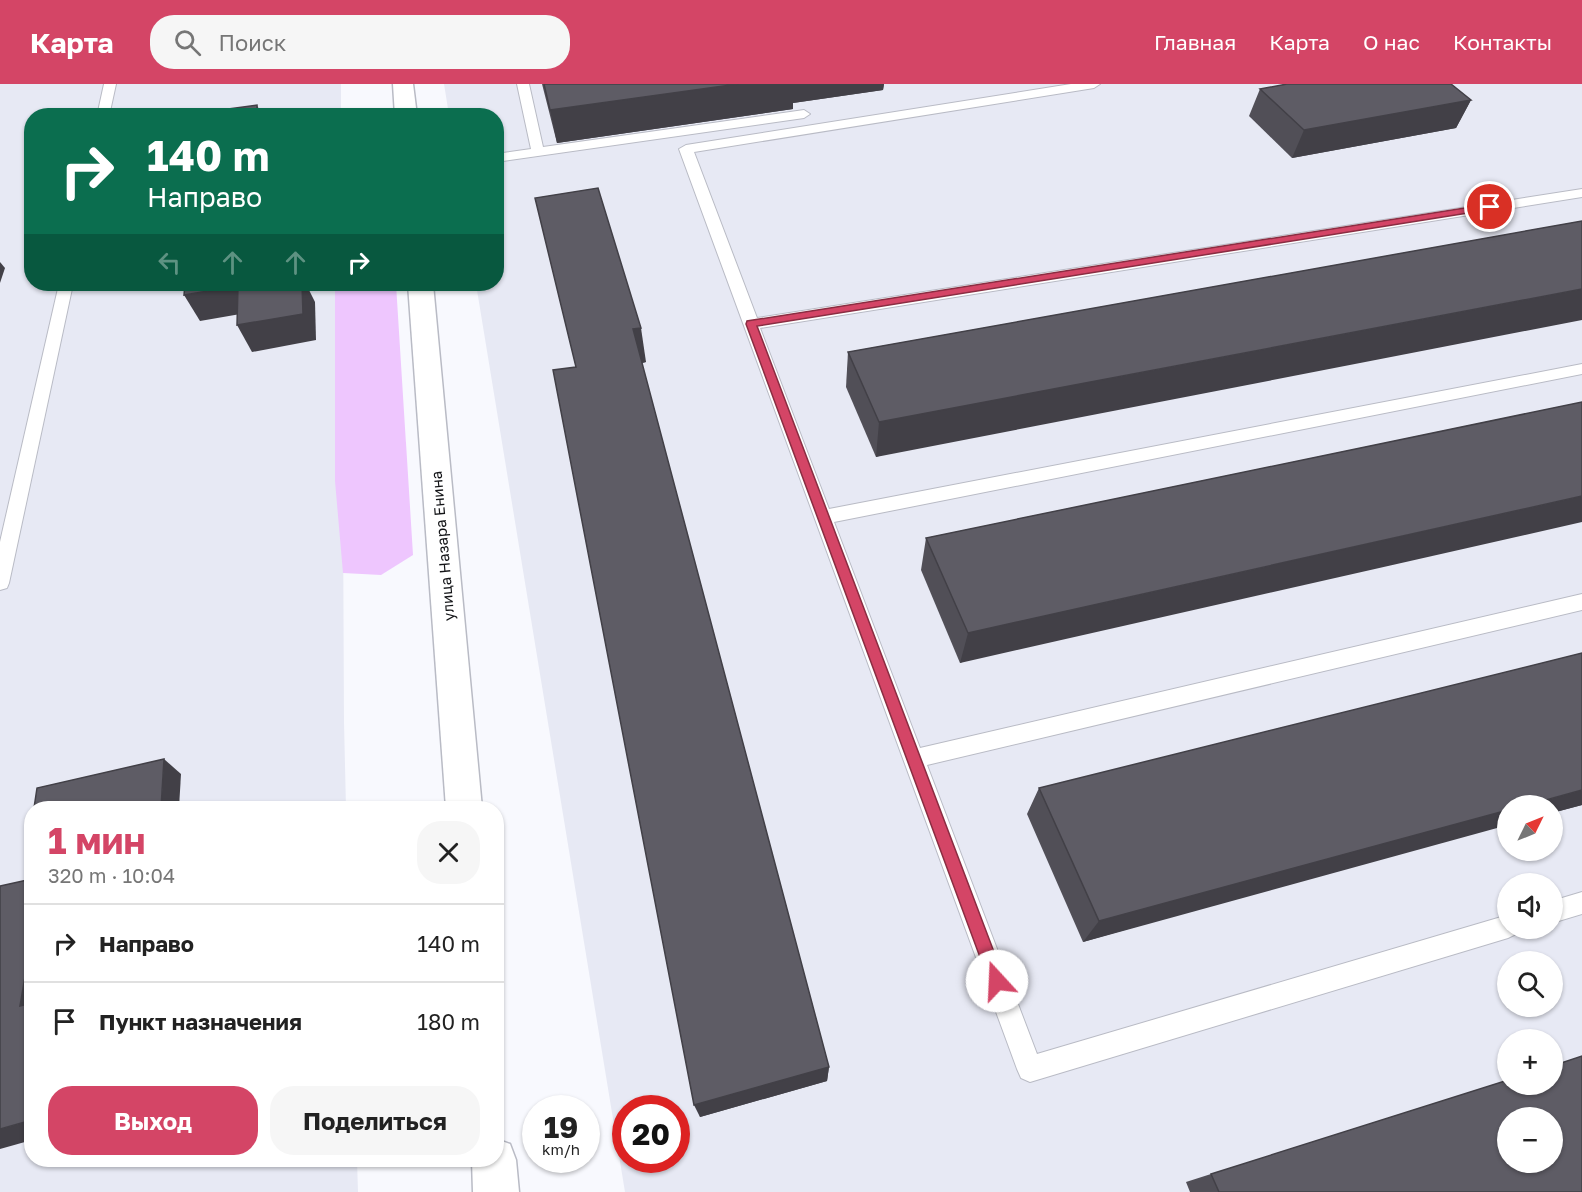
<!DOCTYPE html>
<html lang="ru">
<meta charset="utf-8">
<style>
:root{--surface:#fff;--page:#f6f6f6;--text:#222;--muted:#767676;--line:#e0e0e0;--accent:#d44566}
body{margin:0;font-family:"Golos Text",sans-serif;background:var(--page);color:var(--text);height:100vh;display:flex;flex-direction:column;font-size:22px;white-space:nowrap}
*{box-sizing:border-box;margin:0}
p{font-size:20px;color:var(--muted)}
.icon{flex:none;width:33px;height:33px;fill:none;stroke:currentColor;stroke-width:2;stroke-linecap:round;stroke-linejoin:round}
.map{position:relative;flex:1;overflow:hidden}
.drawer{position:absolute;left:24px;top:717px;width:480px;height:366px;display:flex;flex-direction:column;background:var(--surface);border-radius:24px;box-shadow:0 2px 4px #0004}
.drawer>*{flex:none}
.top-card{position:absolute;left:24px;top:24px;width:480px;height:183px;border-radius:24px;box-shadow:0 2px 4px #0004;background:#0b6e4f;color:#fff;overflow:hidden}
.needle{width:39px;rotate:47deg}
.buttons{position:absolute;left:1497px;top:711px;display:grid;gap:12px}
.buttons a{display:grid;place-items:center;width:66px;height:66px;border-radius:50%;background:var(--surface);box-shadow:0 2px 4px #0004;font-size:30px}
.speed{position:absolute;left:522px;top:1011px;display:flex;gap:12px;font-size:30px;font-weight:700;text-align:center}
.speed>*{display:grid;place-content:center;width:78px;height:78px;border-radius:50%;background:var(--surface);box-shadow:0 2px 4px #0004;line-height:1}
.speed small{font-size:15px;font-weight:400}
.speed .limit{border:9px solid #d22;background:#fff;color:#111}
.pin{position:absolute;display:grid;place-items:center;width:51px;height:51px;color:#fff;margin:-26px;border:3px solid #fff;border-radius:50%;box-shadow:0 2px 6px #0007}
.me{position:absolute;width:66px;margin:-33px;rotate:340deg;stroke-linejoin:round;filter:drop-shadow(0 0 4px #0008)}
.turn{display:flex;align-items:center;gap:21px;height:126px;padding:0 24px;font-size:27px}
.turn .icon{width:78px;height:78px;stroke-width:2.5}
.turn b{display:block;font-size:42px;line-height:51px}
.lanes{display:flex;align-items:center;height:57px;padding:0 24px;background:#0003;justify-content:center;gap:30px;direction:ltr}
.lanes .off{opacity:.35}
.round{display:grid;place-items:center;flex:none;width:63px;height:63px;border-radius:24px;background:var(--page)}
.summary{display:flex;align-items:center;justify-content:space-between;height:102px;padding:0 24px}
h1{font-size:36px;font-weight:700;line-height:45px;color:var(--accent)}
.primary-button{display:flex;gap:12px;margin-top:auto;padding:12px 24px}
.primary-button a{flex:1;height:69px;border-radius:24px;background:var(--accent);color:#fff;font-size:24px;font-weight:700;line-height:69px;text-align:center}
.primary-button a+a{background:var(--page);color:var(--text)}
ul{padding:0;list-style:none}
li{display:flex;align-items:center;gap:18px;height:78px;padding:0 24px;border-top:2px solid var(--line)}
li div{flex:1}
li b{display:block;font-size:22px}
li em{font-style:normal}
header{display:flex;align-items:center;gap:36px;box-sizing:border-box;height:84px;padding:0 30px;background:var(--accent);color:#fff}
header strong{font-size:28px}
nav{display:flex;gap:33px;margin-inline-start:auto;font-size:21px}
.search{width:420px;height:54px;background:var(--page);display:flex;align-items:center;gap:15px;box-sizing:border-box;padding:0 21px;border-radius:24px;color:var(--muted);font-size:22px}
.map>svg:first-child{display:block}
.built{fill:#e7e9f4;fill-rule:evenodd}
.green{fill:#eec6fe}
.lines{fill:none;stroke-linecap:round;stroke-linejoin:round}
.lane-casing{stroke:#b9bbc5;stroke-width:2}
.secondary-casing{stroke:#b9bbc5;stroke-width:3}
.lane{fill:#fff;fill-rule:evenodd}
.secondary{fill:#fff;fill-rule:evenodd}
.wall{fill:#514f57}
.shaded-wall{fill:#424047}
.building{fill:#5e5c65;stroke:#424047;stroke-width:1.5;fill-rule:evenodd}
.route{fill:#d44566;stroke:#8a2d42;stroke-width:1.5}
.labels{text-anchor:middle;dominant-baseline:central;stroke-width:6;stroke-linejoin:round;paint-order:stroke}
.street-label{font-size:15px;fill:#131417;stroke:#fff}
</style>
<header>
<strong>Карта</strong>
<div class="search"><svg class="icon" aria-label="search" viewBox="0 0 24 24"><circle cx="10" cy="10" r="6"/><path d="M15 15l6 6"/></svg>Поиск</div>
<nav><a>Главная</a><a>Карта</a><a>О нас</a><a>Контакты</a></nav>
</header>
<div class="map">
<svg width="1582" height="1108" viewBox="0 0 1582 1108">
<rect width="100%" height="100%" fill="#f8f9fe"/>
<g class="built">
<polygon points="0,0 341,0 341,31 32,32 32,200 342,200 344,638 346,724 32,724 32,1076 357,1076 358,1108 0,1108"/>
<path d="M 444,0 L 1582,0 L 1582,1108 L 625,1108 L 476,200 L 496,200 L 496,32 L 449,31 ZM 1508,722 L 1552,722 L 1552,766 L 1508,766 ZM 1508,800 L 1552,800 L 1552,844 L 1508,844 ZM 1508,878 L 1552,878 L 1552,922 L 1508,922 ZM 1508,956 L 1552,956 L 1552,1000 L 1508,1000 ZM 626,1024 L 676,1024 L 676,1076 L 626,1076 ZM 1508,1034 L 1552,1034 L 1552,1078 L 1508,1078 Z"/>
</g>
<polygon class="green" points="335,200 396,200 413,471 381,491 343,489 335,397"/>
<g class="lines">
<defs>
<g id="lane">
<polygon points="104,0 116,0 109,32 97,32"/>
<polygon points="517,0 529,0 543,63 804,26 810,30 804,34 496,78 496,70 531,65"/>
<polygon points="1071,0 1100,0 1094,4 694,68 757,234 1582,105 1582,113 760,244 829,425 1582,280 1582,290 834,438 920,664 1582,510 1582,526 927,681 1037,970 1508,831 1508,844 1519,844 1516,850 1508,854 1030,998 1021,994 1017,985 679,65 686,61"/>
<polygon points="59,200 73,200 9,499 7,504 0,506 0,458"/>
<polygon points="1582,808 1582,830 1552,839 1552,817"/>
</g>
<g id="secondary">
<polygon points="393,0 413,0 417,32 395,32"/>
<polygon points="408,200 433,200 482,724 446,724"/>
<polygon points="496,1055 510,1060 516,1076 519,1108 473,1108 472,1076 496,1076"/>
</g>
</defs>
<use href="#lane" class="lane-casing"/>
<use href="#secondary" class="secondary-casing"/>
<use href="#lane" class="lane"/>
<use href="#secondary" class="secondary"/>
</g>
<g class="wall">
<polygon points="542,0 884,0 883,6 793,19 793,25 557,59"/>
<polygon points="1260,5 1471,16 1456,44 1292,74 1249,32"/>
<polygon points="535,114 646,278 642,279 829,983 827,997 700,1033 576,283"/>
<polygon points="1582,137 876,373 846,303 848,268"/>
<polygon points="1582,318 960,579 921,486 926,454"/>
<polygon points="1039,704 1582,721 1552,729 1552,722 1083,858 1027,730"/>
<polygon points="1211,1090 1582,1108 1190,1108 1186,1098"/>
</g>
<g class="shaded-wall">
<polygon points="738,0 884,0 883,6 793,19 793,25 557,59 550,26"/>
<polygon points="1471,16 1456,44 1292,74 1304,46"/>
<polygon points="257,21 262,32 257,32"/>
<polygon points="0,178 5,184 0,199"/>
<polygon points="302,200 306,200 315,218 316,256 252,268 237,241"/>
<polygon points="238,202 252,228 200,237 184,211"/>
<polygon points="1582,205 1582,236 876,373 879,338"/>
<polygon points="641,244 646,278 638,280 633,245"/>
<polygon points="1582,412 1582,438 960,579 968,549"/>
<polygon points="164,675 181,690 179,724 161,724"/>
<polygon points="1582,706 1582,721 1552,729 1552,722 1524,722"/>
<polygon points="1508,726 1508,741 1083,858 1099,837"/>
<polygon points="32,852 32,927 20,922"/>
<polygon points="829,983 827,997 700,1033 694,1021"/>
<polygon points="32,1036 32,1056 0,1065 0,1045"/>
</g>
<g class="building">
<polygon points="544,0 738,0 550,26"/>
<polygon points="1287,0 1451,0 1471,16 1304,46 1260,5"/>
<polygon points="257,21 257,32 199,32 199,29"/>
<polygon points="598,104 641,244 633,245 829,983 694,1021 553,286 576,283 535,114"/>
<polygon points="1582,137 1582,205 879,338 848,268"/>
<polygon points="185,200 302,200 303,230 237,241 238,202 184,211"/>
<polygon points="1582,318 1582,412 968,549 926,454"/>
<polygon points="1582,569 1582,706 1524,722 1508,722 1508,726 1099,837 1039,704"/>
<polygon points="164,675 161,724 34,724 37,704"/>
<polygon points="32,740 32,766 27,767"/>
<polygon points="32,795 32,852 20,922 32,919 32,1036 0,1045 0,802"/>
<path d="M 1582,972 L 1582,1108 L 1219,1108 L 1211,1090 L 1508,996 L 1508,1000 L 1552,1000 L 1552,982 ZM 1508,1034 L 1552,1034 L 1552,1078 L 1508,1078 Z"/>
</g>
<polygon class="route" points="1490,120 1495,123 1493,125 757,242 1005,897 1003,903 997,905 991,903 746,240 747,237"/>
<g class="labels">
<g class="street-label">
<text transform="translate(442 462) rotate(-95)">улица Назара Енина</text>
</g>
</g>
</svg>
<div class="buttons">
<a><svg class="needle" viewBox="-14 -14 28 28"><path d="M0-13l5 13h-10z" fill="#e53935"/><path d="M0 13l5-13h-10z" fill="#767676"/></svg></a>
<a><svg class="icon" aria-label="sound" viewBox="0 0 24 24"><path d="M4 9h4l5-4v14l-5-4H4zM17 9q2 3 0 6"/></svg></a>
<a><svg class="icon" aria-label="search" viewBox="0 0 24 24"><circle cx="10" cy="10" r="6"/><path d="M15 15l6 6"/></svg></a>
<a>+</a>
<a>−</a>
</div>
<div class="speed"><div>19<small>km/h</small></div><div class="limit">20</div></div>
<div class="pin" style="left:1490px;top:123px;background:#d93025"><svg class="icon" aria-label="arrive" viewBox="0 0 24 24"><path d="M6 21V4h12l-3 4 3 4H6"/></svg></div>
<svg class="me" style="left:997px;top:897px" viewBox="-20 -20 40 40"><circle r="19" fill="#fff"/><path d="M0-13L10 11 0 6-10 11z" fill="#d44566"/></svg>
<div class="top-card">
<div class="turn"><svg class="icon" aria-label="right" viewBox="0 0 24 24"><path d="M7 20v-9h11M14 6l5 5-5 5"/></svg><div><b>140 m</b>Направо</div></div>
<div class="lanes"><svg class="icon off" aria-label="left" viewBox="0 0 24 24"><path d="M17 20v-9H6M10 6l-5 5 5 5"/></svg><svg class="icon off" aria-label="ahead" viewBox="0 0 24 24"><path d="M12 20V5M6 11l6-6 6 6"/></svg><svg class="icon off" aria-label="ahead" viewBox="0 0 24 24"><path d="M12 20V5M6 11l6-6 6 6"/></svg><svg class="icon" aria-label="right" viewBox="0 0 24 24"><path d="M7 20v-9h11M14 6l5 5-5 5"/></svg></div>
</div>
<section class="drawer">
<div class="summary"><div><h1>1 мин</h1><p>320 m · 10:04</p></div><a class="round"><svg class="icon" aria-label="close" viewBox="0 0 24 24"><path d="M6 6l12 12M18 6L6 18"/></svg></a></div>
<ul>
<li><svg class="icon" aria-label="right" viewBox="0 0 24 24"><path d="M7 20v-9h11M14 6l5 5-5 5"/></svg><div><b>Направо</b></div><em>140 m</em></li>
<li><svg class="icon" aria-label="arrive" viewBox="0 0 24 24"><path d="M6 21V4h12l-3 4 3 4H6"/></svg><div><b>Пункт назначения</b></div><em>180 m</em></li>
</ul>
<div class="primary-button"><a>Выход</a><a>Поделиться</a></div>
</section>
</div>
